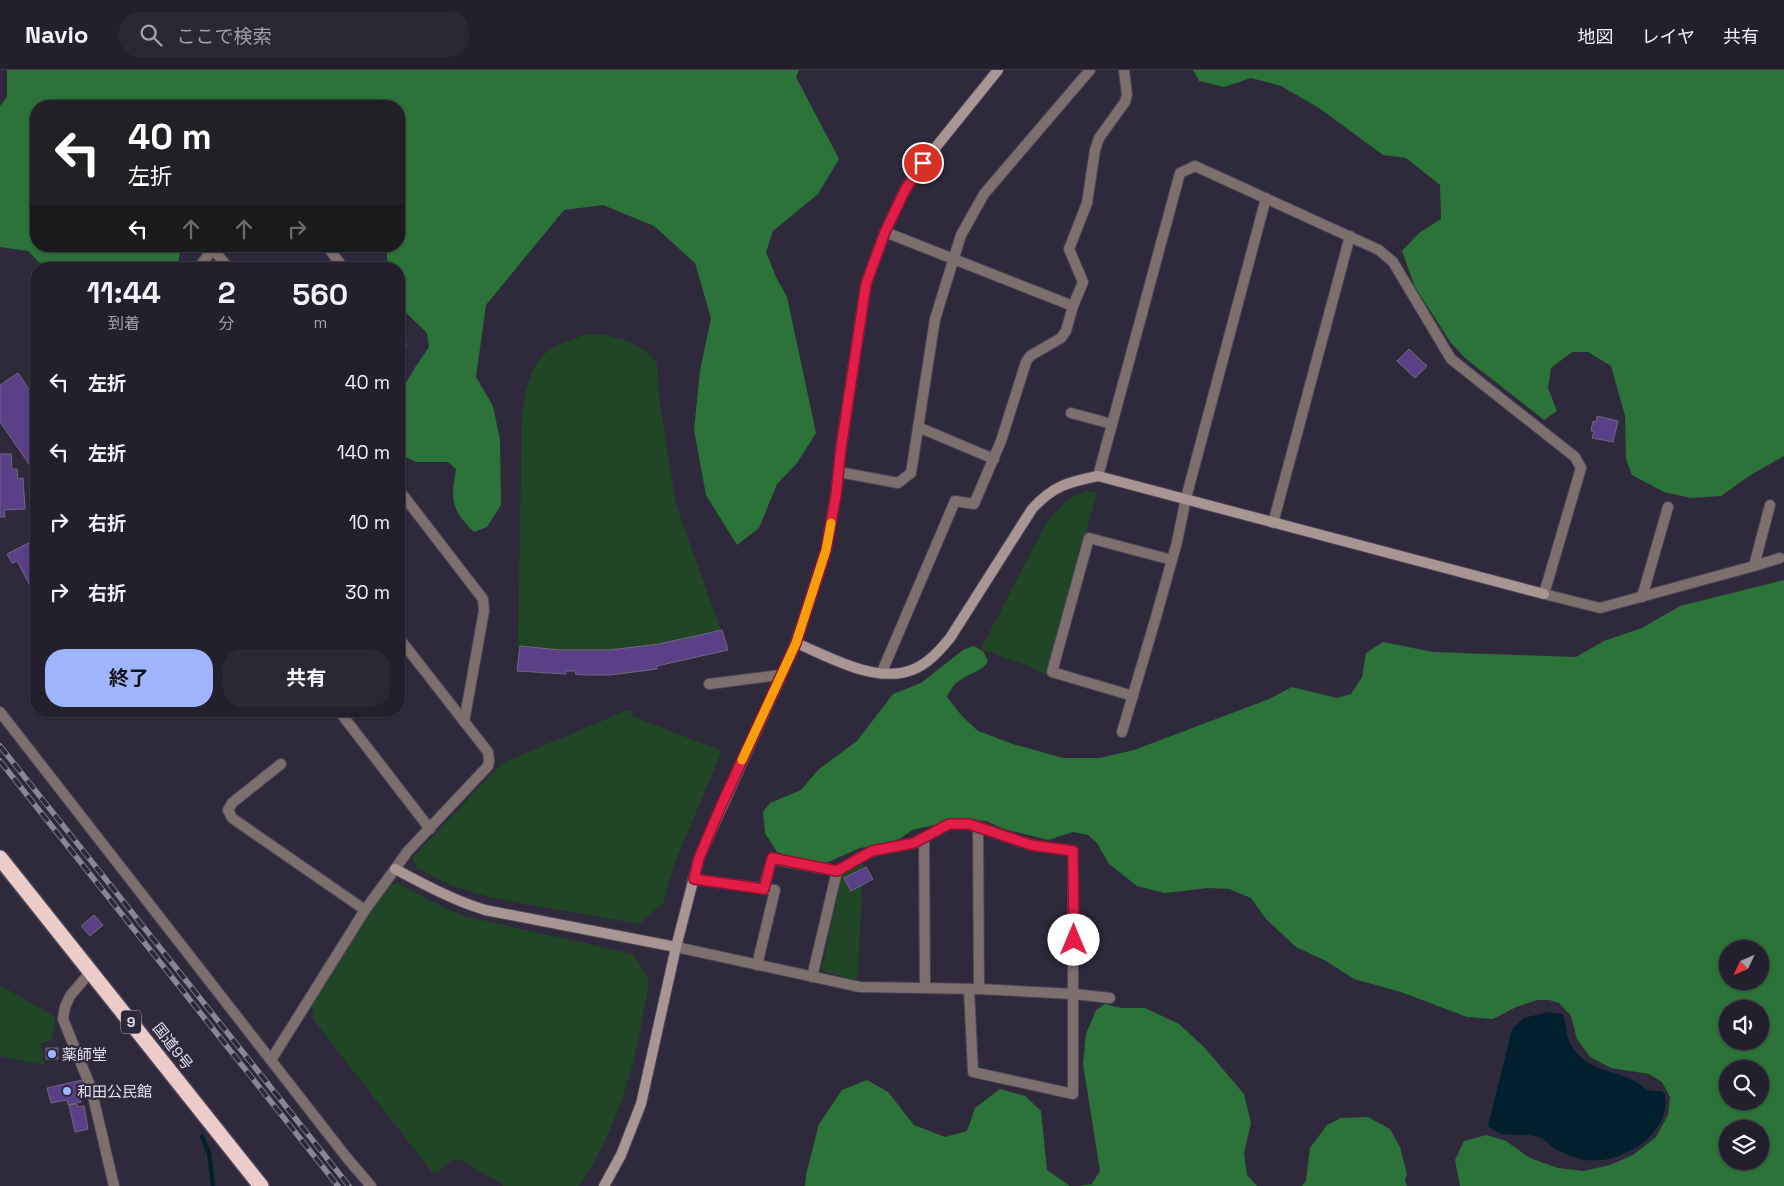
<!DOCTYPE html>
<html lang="ja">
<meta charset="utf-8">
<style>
:root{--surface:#231f2d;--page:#2b2735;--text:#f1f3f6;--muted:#a3a2aa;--line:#403d49;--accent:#9eb4fd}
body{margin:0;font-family:"Space Grotesk","Noto Sans JP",sans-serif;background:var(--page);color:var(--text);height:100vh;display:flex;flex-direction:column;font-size:19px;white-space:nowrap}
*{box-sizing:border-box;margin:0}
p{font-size:16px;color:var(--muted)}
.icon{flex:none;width:28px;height:28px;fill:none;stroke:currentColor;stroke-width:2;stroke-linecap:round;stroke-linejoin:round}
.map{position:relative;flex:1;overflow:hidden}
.sheet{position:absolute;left:30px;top:192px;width:375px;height:455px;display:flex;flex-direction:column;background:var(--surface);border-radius:20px;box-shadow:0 1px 4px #0004,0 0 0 1px var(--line)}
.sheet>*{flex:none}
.banner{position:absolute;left:30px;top:30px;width:375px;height:152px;border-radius:20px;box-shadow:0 1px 4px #0004,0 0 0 1px var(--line);background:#202124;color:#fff;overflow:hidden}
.needle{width:32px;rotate:226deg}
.tools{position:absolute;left:1719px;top:870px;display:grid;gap:10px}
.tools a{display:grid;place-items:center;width:50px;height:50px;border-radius:50%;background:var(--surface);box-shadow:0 1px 4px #0004,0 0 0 1px var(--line);font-size:25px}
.pin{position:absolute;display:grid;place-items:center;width:42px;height:42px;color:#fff;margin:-21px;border:2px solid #fff;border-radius:50%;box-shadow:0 1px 5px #0007}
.me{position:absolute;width:55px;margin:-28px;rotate:0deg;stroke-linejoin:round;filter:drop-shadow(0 0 4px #0008)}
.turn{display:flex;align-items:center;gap:18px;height:105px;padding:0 15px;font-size:22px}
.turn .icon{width:65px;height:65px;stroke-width:2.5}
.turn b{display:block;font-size:35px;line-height:42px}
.lanes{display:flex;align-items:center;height:48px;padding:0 15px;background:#0003;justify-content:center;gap:25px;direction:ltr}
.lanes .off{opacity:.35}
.eta{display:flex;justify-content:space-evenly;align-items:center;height:85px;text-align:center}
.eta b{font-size:30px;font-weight:700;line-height:35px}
.cta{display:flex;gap:10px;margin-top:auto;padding:10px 15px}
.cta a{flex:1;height:58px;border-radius:20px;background:var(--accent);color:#111;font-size:20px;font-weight:700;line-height:58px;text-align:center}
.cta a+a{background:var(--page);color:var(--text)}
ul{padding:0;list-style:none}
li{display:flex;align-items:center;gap:15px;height:70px;padding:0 15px}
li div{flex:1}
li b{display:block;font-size:19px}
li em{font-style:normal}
header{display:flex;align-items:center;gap:30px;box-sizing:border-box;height:70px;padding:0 25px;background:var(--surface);border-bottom:1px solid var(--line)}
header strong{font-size:24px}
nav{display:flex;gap:28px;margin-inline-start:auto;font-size:18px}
.search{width:350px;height:45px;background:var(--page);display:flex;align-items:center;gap:12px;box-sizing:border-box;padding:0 18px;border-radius:20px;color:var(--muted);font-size:19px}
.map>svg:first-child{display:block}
.green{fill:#204626}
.forest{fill:#2b7338;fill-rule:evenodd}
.water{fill:#00202d}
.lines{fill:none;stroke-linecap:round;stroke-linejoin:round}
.stream{stroke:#00202d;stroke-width:4.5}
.building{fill:#5a4087;stroke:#6f687f}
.street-casing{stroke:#4c4658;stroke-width:12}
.secondary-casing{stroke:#4c4658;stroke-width:12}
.highway-casing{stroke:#4c4658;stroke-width:18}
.street{stroke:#7c6f6e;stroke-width:10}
.secondary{stroke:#a99593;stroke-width:10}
.highway{stroke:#ebccc9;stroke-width:15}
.rail-casing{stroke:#8b8696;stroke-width:5.5}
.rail{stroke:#2f293c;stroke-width:4;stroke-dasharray:11;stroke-linecap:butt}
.route-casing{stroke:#92132f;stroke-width:12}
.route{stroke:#e11d48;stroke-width:9}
.slow{stroke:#f59e0b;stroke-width:9}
.poi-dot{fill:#9eb4fd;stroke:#2f293c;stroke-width:2}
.labels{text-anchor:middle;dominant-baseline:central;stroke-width:4.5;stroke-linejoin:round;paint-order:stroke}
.shield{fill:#2f293c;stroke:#aeaab9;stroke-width:1}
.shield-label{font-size:14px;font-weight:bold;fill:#e4e1ee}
.street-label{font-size:15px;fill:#e4e1ee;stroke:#2f293c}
.poi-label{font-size:15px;fill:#e4e1ee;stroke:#2f293c;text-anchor:start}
</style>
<header>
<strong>Navio</strong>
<div class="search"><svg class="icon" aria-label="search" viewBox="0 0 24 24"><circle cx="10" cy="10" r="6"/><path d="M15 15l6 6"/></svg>ここで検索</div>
<nav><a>地図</a><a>レイヤ</a><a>共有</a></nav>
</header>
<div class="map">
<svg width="1784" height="1116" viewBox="0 0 1784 1116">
<rect width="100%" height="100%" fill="#2f293c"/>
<g class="green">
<path d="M 588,264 L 606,265 L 628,271 L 648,283 L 657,294 L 660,335 L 676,435 L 721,561 L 686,571 L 597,583 L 518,578 L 522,343 C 526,320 530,293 551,279 C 562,272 576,268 588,264 Z"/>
<path d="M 1086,421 L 1097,422 L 1048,604 L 1046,605 L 1029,596 L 981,579 L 1044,457 C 1056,440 1066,428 1086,421 Z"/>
<polygon points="628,640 631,641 634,647 722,681 675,792 663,833 639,854 493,828 452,816 417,798 413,787 502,693"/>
<polygon points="863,793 858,906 856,909 853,909 825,902 822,898 842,805"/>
<path d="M 398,813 L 436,834 L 464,846 L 633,884 C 637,891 646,902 648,910 C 650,917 646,930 644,937 C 635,1000 615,1063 579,1116 L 503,1116 L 502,1114 L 461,1090 L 453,1089 L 437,1103 L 432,1102 L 313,949 L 312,935 L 388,815 Z"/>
<polygon points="0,915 55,947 54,960 51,971 41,973 44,995 0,986"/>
</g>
<g class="forest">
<path d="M 7,0 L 799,0 L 796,7 L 839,89 L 818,124 L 773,161 L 766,182 L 776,207 L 787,227 L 816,363 L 797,393 L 777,414 L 759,458 L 737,475 L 706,425 L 694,360 L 700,301 L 711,248 L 695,193 L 654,156 L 603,135 L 564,140 L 486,235 L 476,307 L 493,336 L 500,370 L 501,435 L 487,457 L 474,462 C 450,438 451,431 456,399 L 448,392 L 416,392 L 403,386 L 399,381 L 399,324 L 416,296 L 429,277 L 427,263 L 399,236 L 399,199 L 387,199 L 387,176 L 399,176 L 399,36 L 36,36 L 36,176 L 194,176 L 180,182 L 177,199 L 46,199 L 28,181 L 0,177 L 0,36 L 7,27 Z"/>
<polygon points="1193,0 1784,0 1784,386 1749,406 1721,426 1691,428 1664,422 1632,405 1626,389 1625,346 1611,296 1588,282 1572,282 1551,298 1548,318 1557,341 1544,350 1465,288 1451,273 1415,217 1402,181 1419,163 1441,149 1440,115 1406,88 1383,85 1319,38 1281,16 1251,8 1224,17 1199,11"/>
<path d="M 1784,510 L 1784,1116 L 1460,1116 L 1455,1090 L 1464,1071 L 1486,1065 L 1506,1071 L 1530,1088 L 1558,1098 L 1583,1101 L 1610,1095 L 1633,1085 L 1656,1067 L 1668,1045 L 1670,1027 L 1662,1012 L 1649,1004 L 1611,998 L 1590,987 L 1577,969 L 1571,946 L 1559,933 L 1549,930 L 1537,930 L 1516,937 L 1493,949 L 1467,947 L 1401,922 L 1354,909 L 1326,891 L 1296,877 L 1266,849 L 1251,828 L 1229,819 L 1208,818 L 1165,823 L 1137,816 L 1109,794 L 1097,773 L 1088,765 L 1073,762 L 1048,770 L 1004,759 L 986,751 L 962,749 L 912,760 L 901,768 L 886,774 L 860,778 L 826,793 L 806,792 L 777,782 L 765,763 L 763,742 L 770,733 L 801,720 L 819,699 L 857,671 L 893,624 L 921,613 L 963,580 L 973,576 L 983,581 L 988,591 C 982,602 969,603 959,611 C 953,615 950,621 947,627 L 962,646 L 978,661 L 1013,674 L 1063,688 L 1100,688 L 1134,680 L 1269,629 L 1292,617 L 1337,628 L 1351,624 L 1362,607 L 1366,583 L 1383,572 L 1433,582 L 1576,587 L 1604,571 L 1642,558 L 1680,536 ZM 1728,879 L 1760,879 L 1760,911 L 1728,911 ZM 1728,939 L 1760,939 L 1760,971 L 1728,971 ZM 1728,999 L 1760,999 L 1760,1031 L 1728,1031 ZM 1728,1059 L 1760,1059 L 1760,1091 L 1728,1091 Z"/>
<polygon points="1105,934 1121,938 1145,938 1179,954 1204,977 1244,1024 1251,1053 1244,1083 1247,1105 1257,1116 1080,1116 1092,1114 1100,1101 1083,994 1086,964 1096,940"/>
<polygon points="867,1010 888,1022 914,1055 945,1067 967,1061 975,1038 1000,1019 1025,1026 1041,1041 1047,1100 1070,1116 805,1116 806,1105 819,1054 842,1020"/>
<polygon points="1368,1047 1390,1059 1400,1077 1407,1104 1405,1109 1407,1116 1302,1116 1306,1111 1310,1078 1327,1055 1341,1048"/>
</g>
<path class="water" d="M 1548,942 L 1562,944 C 1568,954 1565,967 1572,977 C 1589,1002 1609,998 1634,1011 C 1640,1013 1645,1020 1651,1021 C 1657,1022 1660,1019 1665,1024 C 1672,1063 1622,1095 1586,1090 C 1576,1089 1563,1083 1554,1078 C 1549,1075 1545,1069 1539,1067 C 1519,1061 1505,1071 1488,1056 L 1512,959 L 1524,948 Z"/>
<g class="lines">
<polyline class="stream" points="202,1067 209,1083 213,1116"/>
</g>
<g class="building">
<polygon points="1409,279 1427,296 1415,308 1397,291"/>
<polygon points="18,303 36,330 36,404 0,352 0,315"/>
<polygon points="1597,346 1618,351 1613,372 1592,368 1594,361 1591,361 1593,351 1596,352"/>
<polygon points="0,384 11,384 12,399 17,399 18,409 23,408 25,439 4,440 5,447 0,447"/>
<polygon points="36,469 36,527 17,491 12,493 7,484"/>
<polygon points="722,560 728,580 657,596 657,599 610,605 587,605 575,604 576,601 566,601 566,604 517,601 520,576 560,580 609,580 659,574"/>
<polygon points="866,797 873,809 851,821 844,808"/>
<polygon points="94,845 103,855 90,866 81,856"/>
<rect x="46" y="978" width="12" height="11"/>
<polygon points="82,1010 86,1025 79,1027 81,1032 68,1035 67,1030 51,1033 47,1018"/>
<polygon points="77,1034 78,1037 84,1036 88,1059 75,1062 69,1035"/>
</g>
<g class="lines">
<defs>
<g id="street">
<polyline points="885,162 1073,236"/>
<polyline points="327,176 344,199"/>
<polyline points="213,179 229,199"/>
<polyline points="198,199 215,176"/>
<polyline points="399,269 401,275 399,284"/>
<polyline points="1071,343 1112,354"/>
<polyline points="918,357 994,389"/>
<polyline points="839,402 898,413 911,403 935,249 961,165 984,124 1090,0"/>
<polyline points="1098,406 1180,103 1195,96 1379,180 1393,192 1451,289 1575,387 1581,398 1544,524 1600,538 1754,496 1780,488"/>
<polyline points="399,420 483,529 484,541 464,652"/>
<polyline points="1273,453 1350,166"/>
<polyline points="1754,496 1770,435"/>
<polyline points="1642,527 1668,437"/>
<polyline points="881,604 955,431 974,434 1001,371 1026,292 1030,286 1061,268 1066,261 1073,236 1083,212 1069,179 1087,133 1095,80 1099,68 1125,32 1127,25 1124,0"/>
<polyline points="709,614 780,605"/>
<polyline points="1133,626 1052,602 1089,468 1172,490"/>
<polyline points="339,641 430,759"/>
<polyline points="0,642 347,1088 371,1116"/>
<polyline points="1122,662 1156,547 1177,472 1186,428 1266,128"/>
<polyline points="281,694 232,733 228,740 232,748 365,840"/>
<polyline points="924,768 925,917"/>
<polyline points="693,809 775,820 757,895"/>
<polyline points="763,819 772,789 837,801 872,781 914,773 949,754 969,754 978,757 979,919"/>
<polyline points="676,877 860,917 979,919 1074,924 1110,928"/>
<polyline points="91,901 70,926 65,937 63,949 91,1018 114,1116"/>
<polyline points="812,907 837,801"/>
<polyline points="969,919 973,1002 1073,1024 1073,781 1031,775 978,757"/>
<polyline points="271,990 365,840 395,799 407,782 488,696 489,691 488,682 399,568"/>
</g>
<g id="secondary">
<path d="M 796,573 C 830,587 875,614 912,600 C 928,594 940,580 950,568 L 1032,439 C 1053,416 1068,412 1098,406 L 1544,524"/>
<path d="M 395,799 C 425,815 453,830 485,840 L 676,877"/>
<polyline points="604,1116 621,1085 641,1034 676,877 699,788 796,573 826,480 836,425 841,378 866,214 885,162 905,120 923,93 998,0"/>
</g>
<polyline id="highway" points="0,788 261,1116"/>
</defs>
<use href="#street" class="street-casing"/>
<use href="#secondary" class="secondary-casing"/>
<use href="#highway" class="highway-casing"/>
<use href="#street" class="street"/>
<use href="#secondary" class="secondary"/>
<use href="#highway" class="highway"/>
<defs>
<g id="rail">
<polyline points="0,676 349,1116"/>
<polyline points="0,691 338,1116"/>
</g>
</defs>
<use href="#rail" class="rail-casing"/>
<use href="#rail" class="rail"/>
</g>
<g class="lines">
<defs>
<polyline id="route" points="923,93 905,120 885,162 866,214 841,378 836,425 826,480 796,573 721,736 699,788 694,809 764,819 772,788 837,801 872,781 914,773 949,754 969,754 1031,775 1073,781 1074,870"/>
</defs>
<use href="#route" class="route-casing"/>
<use href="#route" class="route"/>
<polyline class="slow" points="742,690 796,573 826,480 831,453"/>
</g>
<g class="poi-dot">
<circle cx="52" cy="984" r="5"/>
<circle cx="67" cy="1021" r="5"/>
</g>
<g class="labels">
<rect class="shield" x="121" y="940.5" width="20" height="23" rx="4"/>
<g class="shield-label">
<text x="131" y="952">9</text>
</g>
<g class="street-label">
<text transform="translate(173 976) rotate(52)">国道9号</text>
</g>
<g class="poi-label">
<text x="62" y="984">薬師堂</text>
<text x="77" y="1021">和田公民館</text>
</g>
</g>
</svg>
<div class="tools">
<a><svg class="needle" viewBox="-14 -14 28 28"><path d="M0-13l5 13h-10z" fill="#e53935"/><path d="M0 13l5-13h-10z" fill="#a3a2aa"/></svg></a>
<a><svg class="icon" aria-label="sound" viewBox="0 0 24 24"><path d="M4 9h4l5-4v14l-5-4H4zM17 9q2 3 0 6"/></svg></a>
<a><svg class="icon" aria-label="search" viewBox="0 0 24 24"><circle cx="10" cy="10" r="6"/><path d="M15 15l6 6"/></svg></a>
<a><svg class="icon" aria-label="layers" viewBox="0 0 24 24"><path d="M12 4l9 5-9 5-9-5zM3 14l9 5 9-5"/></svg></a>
</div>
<div class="pin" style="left:923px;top:93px;background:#d93025"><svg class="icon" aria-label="arrive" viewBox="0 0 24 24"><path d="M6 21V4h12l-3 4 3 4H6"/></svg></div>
<svg class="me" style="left:1074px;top:870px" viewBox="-20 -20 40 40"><circle r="19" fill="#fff"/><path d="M0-13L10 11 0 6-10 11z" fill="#e11d48"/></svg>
<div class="banner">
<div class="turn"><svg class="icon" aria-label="left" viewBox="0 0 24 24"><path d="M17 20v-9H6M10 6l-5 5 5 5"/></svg><div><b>40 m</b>左折</div></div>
<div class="lanes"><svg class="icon" aria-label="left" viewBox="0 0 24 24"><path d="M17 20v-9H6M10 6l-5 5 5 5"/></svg><svg class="icon off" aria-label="ahead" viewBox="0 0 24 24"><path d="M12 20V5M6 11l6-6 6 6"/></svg><svg class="icon off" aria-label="ahead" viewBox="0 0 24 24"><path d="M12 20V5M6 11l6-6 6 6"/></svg><svg class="icon off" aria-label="right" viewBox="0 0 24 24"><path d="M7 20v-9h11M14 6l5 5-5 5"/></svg></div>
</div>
<section class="sheet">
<div class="eta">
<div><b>11:44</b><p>到着</p></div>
<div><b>2</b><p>分</p></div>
<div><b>560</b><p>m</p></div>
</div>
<ul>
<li><svg class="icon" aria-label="left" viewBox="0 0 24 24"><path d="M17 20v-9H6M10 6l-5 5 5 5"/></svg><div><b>左折</b></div><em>40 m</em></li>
<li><svg class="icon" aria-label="left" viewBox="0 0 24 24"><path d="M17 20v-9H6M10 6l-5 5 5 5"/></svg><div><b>左折</b></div><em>140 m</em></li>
<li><svg class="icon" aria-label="right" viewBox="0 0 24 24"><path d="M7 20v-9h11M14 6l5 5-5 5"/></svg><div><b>右折</b></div><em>10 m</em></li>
<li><svg class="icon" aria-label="right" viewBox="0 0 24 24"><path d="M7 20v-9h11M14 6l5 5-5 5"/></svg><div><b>右折</b></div><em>30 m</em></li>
</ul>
<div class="cta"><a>終了</a><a>共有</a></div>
</section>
</div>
